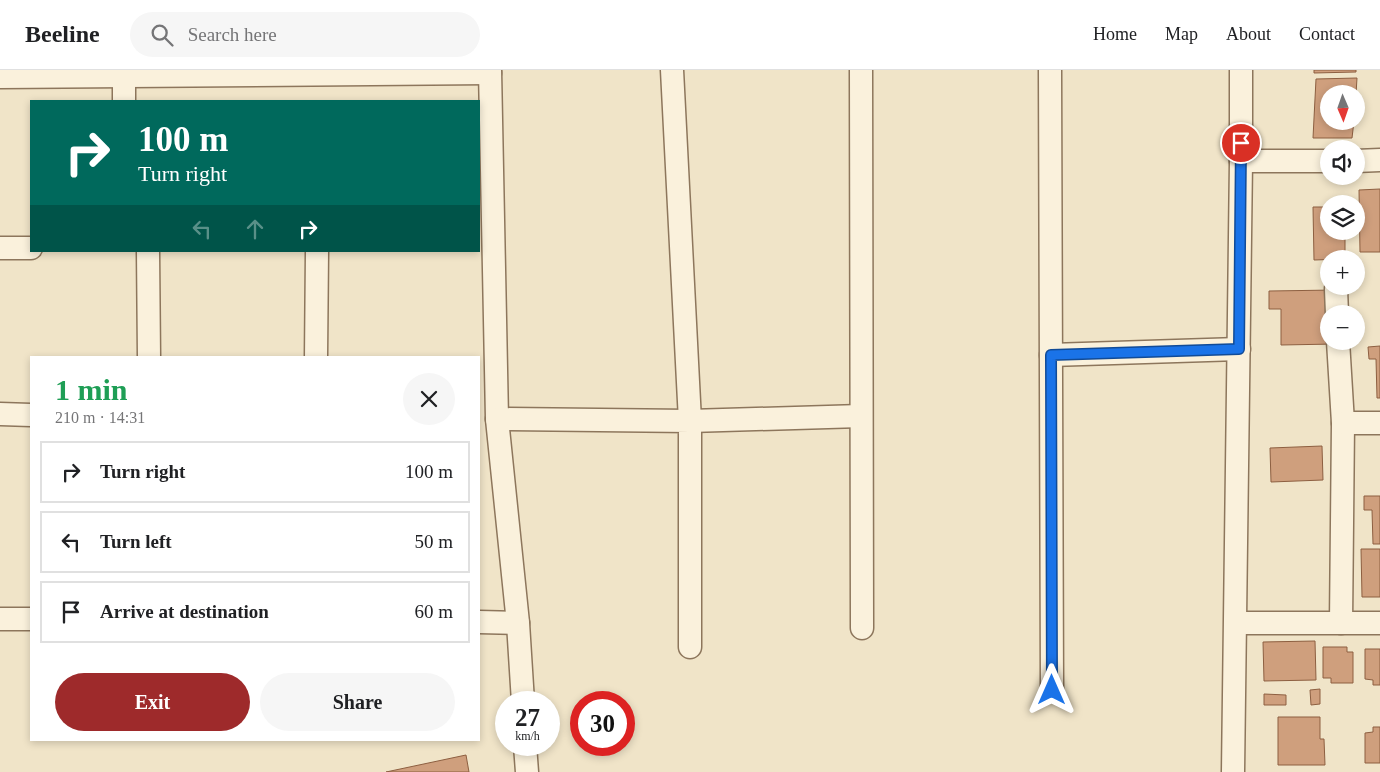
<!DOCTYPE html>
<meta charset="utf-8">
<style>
:root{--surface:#fff;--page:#f6f6f6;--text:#202124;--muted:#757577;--line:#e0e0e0;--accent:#9e2a2b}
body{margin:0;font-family:"Times New Roman",serif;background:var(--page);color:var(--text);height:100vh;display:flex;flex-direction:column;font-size:19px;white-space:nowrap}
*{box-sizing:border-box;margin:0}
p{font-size:16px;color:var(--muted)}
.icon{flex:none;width:28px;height:28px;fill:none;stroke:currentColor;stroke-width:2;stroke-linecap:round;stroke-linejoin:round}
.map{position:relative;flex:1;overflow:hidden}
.side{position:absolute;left:30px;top:286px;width:450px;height:385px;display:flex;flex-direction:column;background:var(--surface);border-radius:0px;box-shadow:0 2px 8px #0003}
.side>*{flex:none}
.guide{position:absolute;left:30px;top:30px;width:450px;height:152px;border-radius:0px;box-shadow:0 2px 8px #0003;background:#00695c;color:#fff;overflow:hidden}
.needle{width:32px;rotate:178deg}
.fabs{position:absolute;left:1320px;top:15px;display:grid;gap:10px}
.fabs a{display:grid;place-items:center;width:45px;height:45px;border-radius:50%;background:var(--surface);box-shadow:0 2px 8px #0003;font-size:25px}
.speed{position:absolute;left:495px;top:621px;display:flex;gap:10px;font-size:25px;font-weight:700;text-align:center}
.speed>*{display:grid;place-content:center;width:65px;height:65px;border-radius:50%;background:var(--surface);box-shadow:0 2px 8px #0003;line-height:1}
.speed small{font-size:12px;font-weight:400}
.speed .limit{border:8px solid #d22;background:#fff;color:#111}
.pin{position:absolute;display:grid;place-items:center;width:42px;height:42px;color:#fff;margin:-21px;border:2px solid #fff;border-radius:50%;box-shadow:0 1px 5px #0007}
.me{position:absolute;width:55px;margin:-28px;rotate:0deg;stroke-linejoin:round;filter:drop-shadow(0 0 4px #0008)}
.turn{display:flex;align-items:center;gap:18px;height:105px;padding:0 25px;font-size:22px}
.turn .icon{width:65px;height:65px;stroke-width:2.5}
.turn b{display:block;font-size:35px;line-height:42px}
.lanes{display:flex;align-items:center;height:48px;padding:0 25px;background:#0003;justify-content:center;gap:25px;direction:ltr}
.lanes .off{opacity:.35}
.round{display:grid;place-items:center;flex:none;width:52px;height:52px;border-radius:26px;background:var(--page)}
.overview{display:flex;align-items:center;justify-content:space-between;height:85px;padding:0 25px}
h1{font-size:30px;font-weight:600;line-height:38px;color:#1e9e55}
.cta{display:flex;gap:10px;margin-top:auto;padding:10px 25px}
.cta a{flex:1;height:58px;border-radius:30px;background:var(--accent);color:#fff;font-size:20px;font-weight:600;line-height:58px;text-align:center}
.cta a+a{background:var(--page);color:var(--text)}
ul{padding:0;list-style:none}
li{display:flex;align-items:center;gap:15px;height:62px;margin:0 10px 8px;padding:0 15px;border:2px solid var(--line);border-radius:0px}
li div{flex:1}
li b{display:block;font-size:19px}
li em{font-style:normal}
header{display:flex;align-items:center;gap:30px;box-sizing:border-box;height:70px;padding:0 25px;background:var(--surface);border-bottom:1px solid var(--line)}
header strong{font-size:24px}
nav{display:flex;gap:28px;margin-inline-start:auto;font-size:18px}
.search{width:350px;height:45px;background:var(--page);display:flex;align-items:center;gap:12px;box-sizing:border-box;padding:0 18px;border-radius:28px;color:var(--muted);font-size:19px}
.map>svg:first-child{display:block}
.building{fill:#cf9f7d;stroke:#8d5f41}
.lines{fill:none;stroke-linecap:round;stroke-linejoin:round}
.minor-casing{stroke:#8d765c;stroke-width:25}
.minor{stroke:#faf1dc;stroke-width:22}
.route-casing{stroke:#114b97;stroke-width:12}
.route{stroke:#1a73e8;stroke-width:9}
</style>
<header>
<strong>Beeline</strong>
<div class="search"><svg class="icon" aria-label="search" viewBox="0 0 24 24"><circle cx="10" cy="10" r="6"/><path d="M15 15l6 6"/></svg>Search here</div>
<nav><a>Home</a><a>Map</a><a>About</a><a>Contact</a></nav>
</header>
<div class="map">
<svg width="1380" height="702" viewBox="0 0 1380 702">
<rect width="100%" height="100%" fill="#f0e4c8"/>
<g class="building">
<polygon points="1314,0 1356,0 1356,2 1314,3"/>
<polygon points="1357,8 1356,24 1329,24 1329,51 1354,51 1352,68 1313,68 1316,9"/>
<polygon points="1380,119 1380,182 1360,182 1359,120"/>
<polygon points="1313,137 1329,137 1329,161 1345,161 1345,189 1314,190"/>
<polygon points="1335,220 1329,244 1329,271 1335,274 1281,275 1281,239 1269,239 1269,221"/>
<polygon points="1380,276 1380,328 1377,328 1376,289 1369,289 1368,277"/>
<polygon points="1322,376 1323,410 1271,412 1270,378"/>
<polygon points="1364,426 1380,426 1380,474 1373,474 1372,440 1364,440"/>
<polygon points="1361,479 1380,479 1380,527 1362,527"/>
<polygon points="1315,571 1316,610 1264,611 1263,572"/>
<polygon points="1323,577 1347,577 1347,582 1353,582 1353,613 1331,613 1331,608 1323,608"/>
<polygon points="1365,579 1380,579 1380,615 1373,615 1373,610 1365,609"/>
<polygon points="1320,619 1320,634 1311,635 1310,620"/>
<polygon points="1264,624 1286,625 1286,635 1264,635"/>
<polygon points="1278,647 1320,647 1320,669 1324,669 1325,695 1278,695"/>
<polygon points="1373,657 1380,657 1380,693 1365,693 1365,663 1373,662"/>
<polygon points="466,685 469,702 386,702"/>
</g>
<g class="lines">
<defs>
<g id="minor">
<polyline points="124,0 124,31"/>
<polyline points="490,0 497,349 518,553 523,632"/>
<polyline points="672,0 690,351 861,346"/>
<polyline points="861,0 862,558"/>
<polyline points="1050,0 1052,620"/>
<polyline points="0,7 490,3"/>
<polyline points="1241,91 1329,91"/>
<polyline points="1356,91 1380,90"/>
<polyline points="0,178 31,178"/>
<polyline points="148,181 149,288"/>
<polyline points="1336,219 1337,244"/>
<polyline points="1338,271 1343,353 1341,553"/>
<polyline points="1051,285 1239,279"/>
<polyline points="316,288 317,181"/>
<polyline points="0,344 31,345"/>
<polyline points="497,349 690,351 690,577"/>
<polyline points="1343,353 1380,353"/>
<polyline points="0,549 31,549"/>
<polyline points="479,552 518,553"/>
<polyline points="1236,553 1380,553"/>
<polyline points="525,675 527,702"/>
<polyline points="1233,702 1241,91 1241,0"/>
</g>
</defs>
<use href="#minor" class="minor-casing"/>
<use href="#minor" class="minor"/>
</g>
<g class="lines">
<defs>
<polyline id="route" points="1052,620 1051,285 1239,279 1241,73"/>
</defs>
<use href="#route" class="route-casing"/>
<use href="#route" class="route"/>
</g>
</svg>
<div class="fabs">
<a><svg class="needle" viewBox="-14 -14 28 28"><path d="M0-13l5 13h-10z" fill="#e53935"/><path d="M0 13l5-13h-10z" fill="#757577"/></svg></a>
<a><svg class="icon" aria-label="sound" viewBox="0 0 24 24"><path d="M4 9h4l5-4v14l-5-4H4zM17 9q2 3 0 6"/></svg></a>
<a><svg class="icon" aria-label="layers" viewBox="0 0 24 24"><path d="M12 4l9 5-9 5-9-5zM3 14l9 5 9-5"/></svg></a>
<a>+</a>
<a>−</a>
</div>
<div class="speed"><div>27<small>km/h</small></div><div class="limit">30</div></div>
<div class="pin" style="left:1241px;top:73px;background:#d93025"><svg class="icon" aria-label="arrive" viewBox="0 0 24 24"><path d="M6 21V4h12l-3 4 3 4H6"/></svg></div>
<svg class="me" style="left:1052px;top:620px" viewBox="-20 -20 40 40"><path d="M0-17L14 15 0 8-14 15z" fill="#1a73e8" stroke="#fff" stroke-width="4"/></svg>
<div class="guide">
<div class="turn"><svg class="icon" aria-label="right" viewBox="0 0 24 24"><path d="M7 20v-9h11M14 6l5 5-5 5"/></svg><div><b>100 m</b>Turn right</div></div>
<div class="lanes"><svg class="icon off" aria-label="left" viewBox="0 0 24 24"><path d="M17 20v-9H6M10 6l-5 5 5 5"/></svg><svg class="icon off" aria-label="ahead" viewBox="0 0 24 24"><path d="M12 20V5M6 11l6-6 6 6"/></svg><svg class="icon" aria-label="right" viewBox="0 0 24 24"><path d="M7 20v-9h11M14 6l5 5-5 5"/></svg></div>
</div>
<section class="side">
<div class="overview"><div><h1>1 min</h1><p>210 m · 14:31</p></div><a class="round"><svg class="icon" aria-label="close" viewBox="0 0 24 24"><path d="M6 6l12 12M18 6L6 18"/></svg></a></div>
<ul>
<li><svg class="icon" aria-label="right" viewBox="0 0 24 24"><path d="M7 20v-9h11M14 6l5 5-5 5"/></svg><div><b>Turn right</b></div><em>100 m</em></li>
<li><svg class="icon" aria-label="left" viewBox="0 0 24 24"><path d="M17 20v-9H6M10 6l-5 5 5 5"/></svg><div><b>Turn left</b></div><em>50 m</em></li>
<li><svg class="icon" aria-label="arrive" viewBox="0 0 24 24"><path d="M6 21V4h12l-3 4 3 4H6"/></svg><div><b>Arrive at destination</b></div><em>60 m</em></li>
</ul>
<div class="cta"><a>Exit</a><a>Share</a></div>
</section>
</div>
